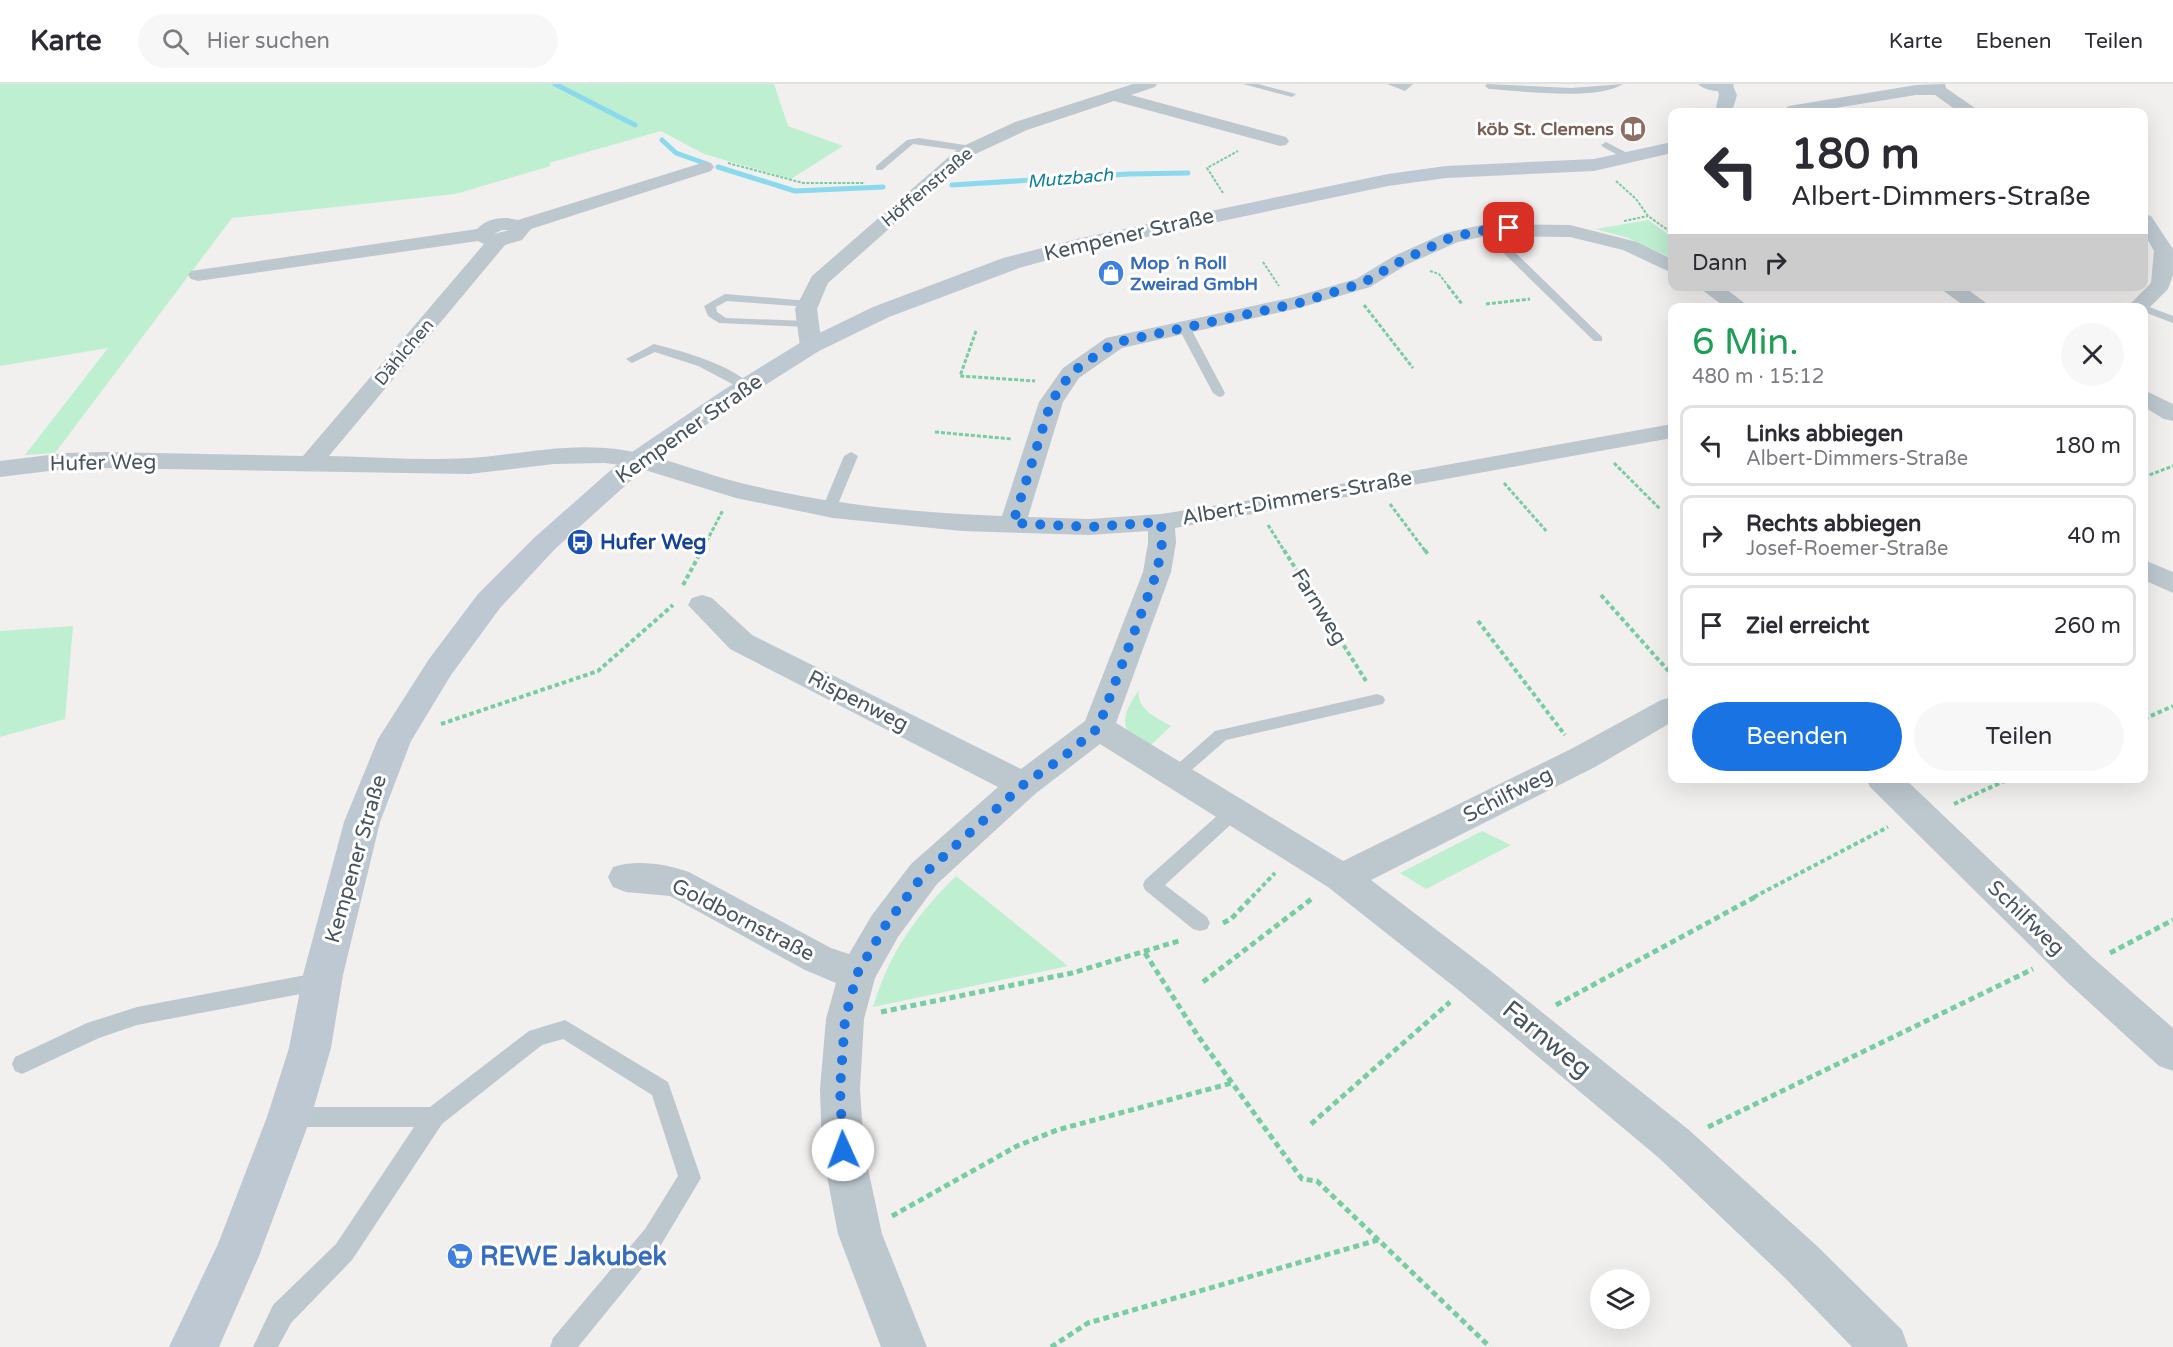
<!DOCTYPE html>
<html lang="de">
<meta charset="utf-8">
<style>
:root{--surface:#fff;--page:#f7f7f7;--text:#2b2b33;--muted:#7c7c81;--line:#e1e1e2;--accent:#1973e2}
body{margin:0;font-family:"Varela Round",sans-serif;background:var(--page);color:var(--text);height:100vh;display:flex;flex-direction:column;font-size:22px;white-space:nowrap}
*{box-sizing:border-box;margin:0}
p{font-size:20px;color:var(--muted)}
.icon{flex:none;width:33px;height:33px;fill:none;stroke:currentColor;stroke-width:2;stroke-linecap:round;stroke-linejoin:round}
.map{position:relative;flex:1;overflow:hidden}
.drawer{position:absolute;left:1668px;top:219px;width:480px;height:480px;display:flex;flex-direction:column;background:var(--surface);border-radius:12px;box-shadow:0 6px 24px #0002}
.drawer>*{flex:none}
.top-card{position:absolute;left:1668px;top:24px;width:480px;height:183px;border-radius:12px;box-shadow:0 6px 24px #0002;background:#fff;color:var(--text);overflow:hidden}
.tools{position:absolute;left:1590px;top:1185px;display:grid;gap:12px}
.tools a{display:grid;place-items:center;width:60px;height:60px;border-radius:50%;background:var(--surface);box-shadow:0 6px 24px #0002;font-size:30px}
.pin{position:absolute;display:grid;place-items:center;width:51px;height:51px;color:#fff;margin:-26px;border-radius:12px;box-shadow:0 3px 9px #0006}
.me{position:absolute;width:66px;margin:-33px;rotate:358deg;stroke-linejoin:round;filter:drop-shadow(0 0 4px #0008)}
.turn{display:flex;align-items:center;gap:21px;height:126px;padding:0 24px;font-size:27px}
.turn .icon{width:78px;height:78px;stroke-width:2.5}
.turn b{display:block;font-size:42px;line-height:51px}
.then{display:flex;align-items:center;height:57px;padding:0 24px;background:#0003;gap:12px;font-size:22px}
.round{display:grid;place-items:center;flex:none;width:63px;height:63px;border-radius:32px;background:var(--page)}
.headline{display:flex;align-items:center;justify-content:space-between;height:102px;padding:0 24px}
h1{font-size:36px;font-weight:600;line-height:45px;color:#1e9e55}
.cta{display:flex;gap:12px;margin-top:auto;padding:12px 24px}
.cta a{flex:1;height:69px;border-radius:36px;background:var(--accent);color:#fff;font-size:24px;font-weight:600;line-height:69px;text-align:center}
.cta a+a{background:var(--page);color:var(--text)}
ul{padding:0;list-style:none}
li{display:flex;align-items:center;gap:18px;height:81px;margin:0 12px 9px;padding:0 12px;border:3px solid var(--line);border-radius:12px}
li div{flex:1}
li b{display:block;font-size:22px}
li em{font-style:normal}
header{display:flex;align-items:center;gap:36px;box-sizing:border-box;height:84px;padding:0 30px;background:var(--surface);border-bottom:2px solid var(--line)}
header strong{font-size:28px}
nav{display:flex;gap:33px;margin-inline-start:auto;font-size:21px}
.search{width:420px;height:54px;background:var(--page);display:flex;align-items:center;gap:15px;box-sizing:border-box;padding:0 21px;border-radius:33px;color:var(--muted);font-size:22px}
.map>svg:first-child{display:block}
.green{fill:#beefd1}
.lines{fill:none;stroke-linecap:round;stroke-linejoin:round}
.stream{stroke:#8bd9ec;stroke-width:5}
.path-far3{stroke:#76cda2;stroke-width:2;stroke-dasharray:3 1.5;stroke-linecap:butt}
.path-far2{stroke:#76cda2;stroke-width:3;stroke-dasharray:4 2;stroke-linecap:butt}
.path-far1{stroke:#76cda2;stroke-width:4;stroke-dasharray:4.5 3;stroke-linecap:butt}
.path{stroke:#76cda2;stroke-width:5;stroke-dasharray:6 4;stroke-linecap:butt}
.service{fill:#bdc7ce;fill-rule:evenodd}
.minor{fill:#bdc7ce;fill-rule:evenodd}
.secondary{fill:#bdc8d3;fill-rule:evenodd}
.route{stroke:#1973e2;stroke-width:10;stroke-dasharray:0 18}
.labels{text-anchor:middle;dominant-baseline:central;stroke-width:6;stroke-linejoin:round;paint-order:stroke}
.far-education-label{font-size:18px;font-weight:bold;fill:#785e54;stroke:#fff;text-anchor:end}
.far-water-label{font-size:18px;font-style:italic;fill:#0d7f9c;stroke:#fff}
.far-street-label{font-size:18px;fill:#47535d;stroke:#fff}
.far-shop-label{font-size:18px;font-weight:bold;fill:#366cbe;stroke:#fff;text-anchor:start}
.street-label{font-size:21px;fill:#47535d;stroke:#fff}
.transit-label{font-size:21px;font-weight:bold;fill:#164399;stroke:#fff;text-anchor:start}
.near-street-label{font-size:26px;fill:#47535d;stroke:#fff}
.near-shop-label{font-size:26px;font-weight:bold;fill:#366cbe;stroke:#fff;text-anchor:start}
</style>
<header>
<strong>Karte</strong>
<div class="search"><svg class="icon" aria-label="search" viewBox="0 0 24 24"><circle cx="10" cy="10" r="6"/><path d="M15 15l6 6"/></svg>Hier suchen</div>
<nav><a>Karte</a><a>Ebenen</a><a>Teilen</a></nav>
</header>
<div class="map">
<svg width="2173" height="1263" viewBox="0 0 2173 1263">
<rect width="100%" height="100%" fill="#f2efef"/>
<g class="green">
<polygon points="0,0 774,0 788,42 843,62 791,95 704,70 661,47 549,79 551,82 455,110 232,134 55,369 25,371 108,264 0,282"/>
<polygon points="1648,136 1672,153 1672,174 1628,154 1596,145"/>
<polygon points="73,542 65,635 0,653 0,547"/>
<path d="M 1139,606 C 1136,625 1157,634 1171,642 L 1151,661 C 1145,658 1137,656 1132,652 C 1117,638 1130,619 1139,606 Z"/>
<polygon points="1482,747 1511,761 1426,805 1400,789"/>
<path d="M 956,792 L 1068,882 L 873,923 C 890,867 915,833 956,792 Z"/>
</g>
<g class="lines">
<g class="stream">
<polyline points="555,0 635,41"/>
<polyline points="662,56 676,69 707,80"/>
<polyline points="718,83 795,107 883,103"/>
<polyline points="952,101 1128,90 1188,89"/>
</g>
<g class="path-far3">
<polyline points="1748,26 1767,28"/>
<polyline points="728,79 803,99 865,99"/>
<polyline points="1616,97 1636,115 1648,132 1672,149"/>
<polyline points="1223,109 1207,84 1238,67"/>
<polyline points="1624,137 1648,132"/>
<polyline points="1263,178 1279,202"/>
<polyline points="1430,187 1439,190 1449,203"/>
</g>
<g class="path-far2">
<polyline points="1448,202 1462,220"/>
<polyline points="1486,220 1530,215"/>
<polyline points="1364,221 1413,284"/>
<polyline points="976,247 960,292 1035,297"/>
<polyline points="935,348 1012,355"/>
<polyline points="1614,379 1660,425"/>
<polyline points="2144,393 2173,382"/>
<polyline points="1504,399 1547,448"/>
<polyline points="1390,420 1426,468"/>
<polyline points="1268,441 1285,468"/>
<polyline points="701,468 723,426"/>
</g>
<g class="path-far1">
<polyline points="1284,466 1366,597"/>
<polyline points="1425,466 1429,472"/>
<polyline points="683,501 702,466"/>
<polyline points="1601,511 1672,591"/>
<polyline points="1478,537 1565,651"/>
<polyline points="2144,635 2173,622"/>
<polyline points="441,640 598,587 673,521"/>
<polyline points="1954,720 2011,694"/>
<polyline points="1252,813 1275,789"/>
<polyline points="1754,813 1888,743"/>
</g>
<g class="path">
<polyline points="1223,839 1231,835 1253,812"/>
<polyline points="1145,869 1198,952 1302,1095 1317,1097 1490,1263"/>
<polyline points="2110,869 2173,836"/>
<polyline points="1203,898 1314,813"/>
<polyline points="1556,921 1757,812"/>
<polyline points="881,928 1072,889 1182,856"/>
<polyline points="1311,1040 1450,918"/>
<polyline points="1708,1043 2033,885"/>
<polyline points="892,1132 1017,1062 1057,1046 1232,999"/>
<polyline points="1051,1263 1088,1239 1378,1156"/>
</g>
<g class="service">
<polygon points="1243,0 1258,0 1296,10 1292,13"/>
<polygon points="1387,0 1413,0 1405,7"/>
<path d="M 1487,0 L 1571,4 L 1623,0 C 1597,17 1521,7 1489,5 L 1485,2 Z"/>
<polygon points="919,54 971,62 976,65 971,68 913,60 882,86 876,86 876,82 907,56"/>
<polygon points="1606,58 1633,72 1635,74 1627,76 1603,63 1601,61"/>
<polygon points="1486,143 1490,144 1602,253 1602,257 1594,257 1482,148 1482,144"/>
<polygon points="725,210 808,217 814,220 808,223 727,217 716,223 717,228 726,234 808,237 814,240 808,243 719,239 708,232 704,222"/>
<polygon points="2144,221 2173,232 2173,239 2144,228 2144,224 2139,224"/>
<polygon points="1184,240 1190,243 1225,309 1223,312 1219,313 1213,309 1178,243"/>
<path d="M 654,260 C 682,267 732,281 752,302 L 750,305 L 742,305 L 698,282 L 655,268 L 632,279 L 626,275 Z"/>
<polygon points="851,368 858,372 836,425 829,429 824,428 822,425 844,372"/>
<polygon points="1377,610 1383,612 1385,616 1383,620 1226,656 1179,697 1173,699 1167,697 1164,692 1215,647"/>
<polygon points="1233,721 1239,723 1242,728 1239,733 1165,801 1207,833 1210,839 1207,845 1200,847 1193,845 1145,806 1143,801 1145,796 1227,723"/>
<polygon points="322,888 329,891 332,897 329,903 322,906 137,941 99,954 22,990 15,987 12,980 15,973 87,939 137,923"/>
<polygon points="565,936 668,998 701,1094 661,1161 578,1263 550,1263 553,1254 645,1145 678,1092 652,1011 563,955 542,961 442,1040 352,1176 291,1239 278,1263 253,1263 273,1221 336,1160 414,1043 290,1043 282,1040 279,1033 282,1026 290,1023 430,1023 529,947"/>
</g>
<g class="minor">
<polygon points="1133,0 1157,0 1155,3 1131,11 1286,53 1289,57 1286,61 1280,62 1114,17 1027,46 971,72 828,199 817,225 822,262 819,267 811,269 803,267 800,262 795,225 812,192 959,64 1015,38"/>
<path d="M 1698,0 L 1733,0 L 1734,2 C 1726,10 1706,8 1698,0 Z"/>
<polygon points="1945,0 1946,4 1975,24 1977,28 1959,28 1935,11 1916,11 1810,28 1781,27 1789,22 1916,1"/>
<path d="M 705,78 L 711,79 L 714,83 L 711,87 L 531,145 L 522,156 L 505,161 L 329,372 C 376,373 424,377 470,374 C 515,371 560,360 605,364 C 652,367 696,388 741,399 C 826,420 915,429 1002,432 L 1039,318 L 1063,284 L 1106,254 L 1294,213 L 1356,195 L 1394,172 L 1445,149 L 1486,140 L 1570,141 L 1637,158 L 1672,175 L 1672,189 L 1623,166 L 1570,153 L 1486,152 L 1458,158 L 1408,180 L 1370,203 L 1299,224 L 1122,264 L 1079,294 L 1063,318 L 1028,433 L 1089,435 L 1161,430 L 1257,415 L 1672,340 L 1672,354 L 1175,444 L 1176,459 L 1171,488 L 1116,639 L 1343,777 L 1571,665 L 1661,616 L 1672,613 L 1672,638 L 1595,683 L 1371,796 L 1488,885 L 1689,1046 L 1817,1162 L 1902,1246 L 1908,1263 L 1852,1263 L 1785,1194 L 1659,1074 L 1462,909 L 1328,803 L 1100,660 L 1035,710 L 937,800 L 898,853 L 875,894 L 864,935 L 860,1005 L 864,1066 L 882,1150 L 927,1263 L 881,1263 L 838,1150 L 822,1066 L 820,1005 L 826,935 L 836,899 L 805,886 L 670,812 L 626,808 L 613,803 L 608,793 L 613,783 C 636,775 667,780 689,788 L 831,864 L 849,870 L 872,831 L 911,780 L 998,703 L 730,565 L 688,521 L 692,514 L 702,511 L 712,514 L 752,551 L 1021,685 L 1085,637 L 1143,488 L 1148,459 L 1148,447 L 1089,451 L 962,447 L 833,434 L 736,414 L 635,383 L 605,379 L 554,380 L 469,390 L 105,384 L 66,385 L 0,393 L 0,377 L 66,369 L 105,368 L 303,372 L 484,160 L 478,157 L 198,197 L 191,195 L 188,191 L 191,187 L 477,145 C 488,134 503,132 518,136 ZM 502,146 L 509,146 L 494,150 Z"/>
<polygon points="2144,130 2151,132 2173,165 2173,191 2168,205 2144,229 2144,224 2126,224 2151,199 2154,167 2144,149"/>
<polygon points="1697,202 1722,202 1751,224 1726,224"/>
<polygon points="1937,202 1963,202 1993,224 1967,224"/>
<polygon points="2144,306 2173,320 2173,337 2164,335 2144,323"/>
<polygon points="2144,476 2173,488 2173,509 2144,496"/>
<polygon points="1866,694 1904,694 2092,873 2173,944 2173,987 2159,982 2066,897 1870,703"/>
</g>
<g class="secondary">
<polygon points="1716,0 1732,0 1737,11 1732,28 1715,28 1719,11"/>
<polygon points="1672,58 1672,69 1594,87 1446,94 1388,102 1084,166 1019,184 889,233 819,267 740,317 647,382 555,465 500,524 451,591 411,657 380,738 343,891 331,964 311,1033 259,1172 219,1263 169,1263 218,1160 267,1033 289,964 303,891 344,738 378,655 429,575 478,510 535,453 629,370 722,307 803,257 873,223 1003,174 1081,154 1388,90 1446,82 1594,75"/>
</g>
</g>
<g class="lines">
<polyline class="route" points="843,1066 840,1005 845,935 857,890 885,842 924,790 1023,701 1062,674 1098,644 1157,488 1162,459 1161,438 1089,443 1013,439 1051,318 1071,289 1114,259 1299,219 1363,199 1401,177 1452,153 1486,146 1509,144"/>
</g>
<defs>
<symbol id="library-disc" viewBox="-11 -11 22 22"><circle r="9.5" fill="#8d6e63" stroke="#fff"/><path d="M-6-4Q-3-5.5-.7-3.5V5Q-3 3-6 4ZM6-4Q3-5.5 .7-3.5V5Q3 3 6 4Z" fill="#fff"/></symbol>
<symbol id="shop-disc" viewBox="-11 -11 22 22"><circle r="9.5" fill="#3f7fe0" stroke="#fff"/><path d="M-5-2.5h2.3a2.7 3.5 0 0 1 5.4 0H5L5.5 6h-11ZM-1.5-2.5h3a1.5 2.3 0 0 0-3 0Z" fill="#fff"/></symbol>
<symbol id="bus-disc" viewBox="-11 -11 22 22"><circle r="9.5" fill="#1a4fb4" stroke="#fff"/><path d="M-5-6H5V4H4V6H2V4H-2V6H-4V4H-5ZM-3.5-4V0h7V-4ZM-3.5 1.2v1.5H-2V1.2ZM2 1.2v1.5H3.5V1.2Z" fill="#fff"/></symbol>
<symbol id="supermarket-disc" viewBox="-11 -11 22 22"><circle r="9.5" fill="#3f7fe0" stroke="#fff"/><path d="M-6-5.5h2.5l.6 2H6L4.5 2H-2.5L-4.4-4H-6ZM-1.5 3.2a1.3 1.3 0 1 0 .1 0ZM3 3.2a1.3 1.3 0 1 0 .1 0Z" fill="#fff"/></symbol>
</defs>
<g fill-rule="evenodd">
<use href="#library-disc" x="1618" y="30" width="30" height="30"/>
<use href="#shop-disc" x="1096" y="174" width="30" height="30"/>
<use href="#bus-disc" x="565" y="443" width="30" height="30"/>
<use href="#supermarket-disc" x="445" y="1157" width="30" height="30"/>
</g>
<g class="labels">
<g class="far-education-label">
<text x="1614" y="45">köb St. Clemens</text>
</g>
<g class="far-water-label">
<text transform="translate(1070 94) rotate(-5)">Mutzbach</text>
</g>
<g class="far-street-label">
<text transform="translate(927 103) rotate(-40)">Höffenstraße</text>
<text transform="translate(404 268) rotate(-50)">Dählchen</text>
</g>
<g class="far-shop-label">
<text x="1130" y="179">Mop ´n Roll<tspan x="1130" dy="21">Zweirad GmbH</tspan></text>
</g>
<g class="street-label">
<text transform="translate(1129 151) rotate(-13)">Kempener Straße</text>
<text transform="translate(689 345) rotate(-35)">Kempener Straße</text>
<text transform="translate(103 379) rotate(-1)">Hufer Weg</text>
<text transform="translate(1297 414) rotate(-10)">Albert-Dimmers-Straße</text>
<text transform="translate(1319 523) rotate(58)">Farnweg</text>
<text transform="translate(858 617) rotate(27)">Rispenweg</text>
<text transform="translate(1508 711) rotate(-27)">Schilfweg</text>
<text transform="translate(356 775) rotate(-74)">Kempener Straße</text>
<text transform="translate(2026 834) rotate(44)">Schilfweg</text>
<text transform="translate(743 836) rotate(27)">Goldbornstraße</text>
</g>
<g class="transit-label">
<text x="600" y="458">Hufer Weg</text>
</g>
<g class="near-street-label">
<text transform="translate(1547 955) rotate(39)">Farnweg</text>
</g>
<g class="near-shop-label">
<text x="480" y="1172">REWE Jakubek</text>
</g>
</g>
</svg>
<div class="tools">
<a><svg class="icon" aria-label="layers" viewBox="0 0 24 24"><path d="M12 4l9 5-9 5-9-5zM3 14l9 5 9-5"/></svg></a>
</div>
<div class="pin" style="left:1509px;top:144px;background:#d93025"><svg class="icon" aria-label="arrive" viewBox="0 0 24 24"><path d="M6 21V4h12l-3 4 3 4H6"/></svg></div>
<svg class="me" style="left:843px;top:1066px" viewBox="-20 -20 40 40"><circle r="19" fill="#fff"/><path d="M0-13L10 11 0 6-10 11z" fill="#1973e2"/></svg>
<div class="top-card">
<div class="turn"><svg class="icon" aria-label="left" viewBox="0 0 24 24"><path d="M17 20v-9H6M10 6l-5 5 5 5"/></svg><div><b>180 m</b>Albert-Dimmers-Straße</div></div>
<div class="then">Dann<svg class="icon" aria-label="right" viewBox="0 0 24 24"><path d="M7 20v-9h11M14 6l5 5-5 5"/></svg></div>
</div>
<section class="drawer">
<div class="headline"><div><h1>6 Min.</h1><p>480 m · 15:12</p></div><a class="round"><svg class="icon" aria-label="close" viewBox="0 0 24 24"><path d="M6 6l12 12M18 6L6 18"/></svg></a></div>
<ul>
<li><svg class="icon" aria-label="left" viewBox="0 0 24 24"><path d="M17 20v-9H6M10 6l-5 5 5 5"/></svg><div><b>Links abbiegen</b><p>Albert-Dimmers-Straße</p></div><em>180 m</em></li>
<li><svg class="icon" aria-label="right" viewBox="0 0 24 24"><path d="M7 20v-9h11M14 6l5 5-5 5"/></svg><div><b>Rechts abbiegen</b><p>Josef-Roemer-Straße</p></div><em>40 m</em></li>
<li><svg class="icon" aria-label="arrive" viewBox="0 0 24 24"><path d="M6 21V4h12l-3 4 3 4H6"/></svg><div><b>Ziel erreicht</b></div><em>260 m</em></li>
</ul>
<div class="cta"><a>Beenden</a><a>Teilen</a></div>
</section>
</div>
